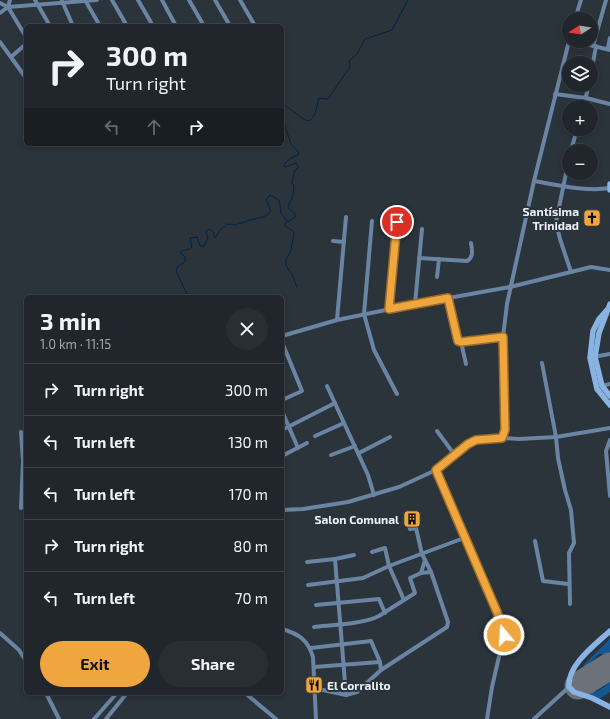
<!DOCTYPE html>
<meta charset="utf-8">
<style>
:root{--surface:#20262c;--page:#282e34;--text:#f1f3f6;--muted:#a2a5a9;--line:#3d4348;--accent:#f0a63e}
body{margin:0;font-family:"Exo 2",sans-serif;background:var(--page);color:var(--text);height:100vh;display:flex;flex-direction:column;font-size:15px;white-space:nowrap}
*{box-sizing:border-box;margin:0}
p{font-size:13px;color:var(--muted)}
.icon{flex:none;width:22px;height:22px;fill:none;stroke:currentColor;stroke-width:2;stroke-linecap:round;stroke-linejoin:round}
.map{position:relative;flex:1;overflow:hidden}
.panel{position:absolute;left:24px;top:295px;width:260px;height:400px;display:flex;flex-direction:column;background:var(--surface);border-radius:6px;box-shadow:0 2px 6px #0003,0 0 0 1px var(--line)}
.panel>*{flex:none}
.guide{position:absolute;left:24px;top:24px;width:260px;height:122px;border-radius:6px;box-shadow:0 2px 6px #0003,0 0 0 1px var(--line);background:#20262c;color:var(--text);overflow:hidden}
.needle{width:26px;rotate:258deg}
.buttons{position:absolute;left:562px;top:12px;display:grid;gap:8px}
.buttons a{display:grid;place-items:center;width:36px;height:36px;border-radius:50%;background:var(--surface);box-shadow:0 2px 6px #0003,0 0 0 1px var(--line);font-size:20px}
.pin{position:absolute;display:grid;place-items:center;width:34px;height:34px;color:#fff;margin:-17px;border:2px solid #fff;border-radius:50%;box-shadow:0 1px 4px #0007}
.me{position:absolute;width:44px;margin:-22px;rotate:342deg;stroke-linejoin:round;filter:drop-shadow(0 0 3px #0008)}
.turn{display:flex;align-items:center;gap:14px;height:84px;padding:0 16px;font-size:18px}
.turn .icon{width:52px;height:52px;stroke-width:2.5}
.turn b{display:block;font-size:28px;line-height:34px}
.lanes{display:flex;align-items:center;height:38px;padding:0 16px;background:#0003;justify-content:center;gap:20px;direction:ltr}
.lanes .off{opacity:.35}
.round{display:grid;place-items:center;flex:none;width:42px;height:42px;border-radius:21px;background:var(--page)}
.overview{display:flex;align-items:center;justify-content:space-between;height:68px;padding:0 16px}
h1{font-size:24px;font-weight:700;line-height:30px}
.action{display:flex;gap:8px;margin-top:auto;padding:8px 16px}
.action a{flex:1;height:46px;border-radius:24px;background:var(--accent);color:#111;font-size:16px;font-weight:700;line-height:46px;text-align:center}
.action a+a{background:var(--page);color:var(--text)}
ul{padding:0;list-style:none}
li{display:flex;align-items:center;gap:12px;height:52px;padding:0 16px;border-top:1px solid var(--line)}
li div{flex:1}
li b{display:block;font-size:15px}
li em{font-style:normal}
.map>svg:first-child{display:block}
.green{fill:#145795}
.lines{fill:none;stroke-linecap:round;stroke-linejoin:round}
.stream{stroke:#012344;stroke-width:1}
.runway{stroke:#6c727a;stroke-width:27}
.street{stroke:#6a85a3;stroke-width:4}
.secondary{stroke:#88b3e3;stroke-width:5.5}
.route-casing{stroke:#9c6c28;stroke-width:10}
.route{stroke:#f0a63e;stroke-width:7}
.labels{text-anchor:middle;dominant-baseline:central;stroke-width:4;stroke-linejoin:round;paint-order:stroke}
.poi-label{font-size:12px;font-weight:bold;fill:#e9eef4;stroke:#2b333b;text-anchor:end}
</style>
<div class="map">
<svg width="610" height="719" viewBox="0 0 610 719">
<rect width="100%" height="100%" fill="#2b333b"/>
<path class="green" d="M 610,638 L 610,654 L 599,654 L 582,670 L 576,682 L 577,689 C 593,696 598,692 610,682 L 610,692 L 599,699 L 577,692 C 568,671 599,653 610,638 Z"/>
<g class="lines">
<g class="stream">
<path d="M 282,103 L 305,120 L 309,121 C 317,116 316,105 319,98 L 328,99 L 347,71 L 350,68 L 349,61 L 357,54 L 365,39 L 392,30 L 408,0"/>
<polyline points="282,118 291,144 299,153 298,155 291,158 284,164 285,167 296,163 298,166 297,169 295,170 292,182 294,186 293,195 288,207 289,209 295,214 295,217 285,224 285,226 293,231 294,234 291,250 286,260 286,265 293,277 297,287"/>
<path d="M 187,297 L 187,294 L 176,271 L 178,266 L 185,262 L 185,257 L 180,252 C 183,249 189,251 192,247 L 190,238 L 197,237 L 200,246 L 204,246 L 208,238 L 206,231 L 208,229 C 216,231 212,233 215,238 L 220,230 L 228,224 L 236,225 L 238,223 C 244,224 245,221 250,220 C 258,218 266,218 271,211 L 266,200 L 270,195 L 279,200 L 281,213 L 287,221"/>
</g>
<polyline class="runway" points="578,686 610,666"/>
<g class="street">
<polyline points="10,0 8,7 97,0"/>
<polyline points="35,0 50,26"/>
<polyline points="85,0 100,26"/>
<polyline points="112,0 127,26"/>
<polyline points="138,0 153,26"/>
<polyline points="162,0 176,26"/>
<polyline points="189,0 204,26"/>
<polyline points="215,0 230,26"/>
<polyline points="240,0 254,24"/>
<polyline points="62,1 73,26"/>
<polyline points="0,3 8,7 26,37"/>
<polyline points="0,13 8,7"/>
<polyline points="575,19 581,0"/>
<polyline points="574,41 610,50"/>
<polyline points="0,42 26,78"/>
<polyline points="593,46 606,0"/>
<polyline points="608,48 610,38"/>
<polyline points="11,57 26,44"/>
<polyline points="591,74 596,46"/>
<polyline points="555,94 586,98 610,104"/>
<polyline points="583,107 589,85"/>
<polyline points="571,151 577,129"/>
<polyline points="569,159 556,222 560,239 571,272"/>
<path d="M 534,181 C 557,185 587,192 610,188"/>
<polyline points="372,221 364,314 374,350 397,394"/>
<polyline points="333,241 344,242"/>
<path d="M 419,258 L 467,261 C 474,257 472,250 471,243"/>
<polyline points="437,277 439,259"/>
<polyline points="448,298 458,341 461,342 466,364"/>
<polyline points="415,304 422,229"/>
<polyline points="389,309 397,222"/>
<polyline points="337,320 346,217"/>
<polyline points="282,336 337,320 415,304 510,287 591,267 610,270"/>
<polyline points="282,342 302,391 282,400"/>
<polyline points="461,342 503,337"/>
<polyline points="593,357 610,354"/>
<polyline points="542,363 556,437 558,458 565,490 571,510 574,543 569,553 570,604"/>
<polyline points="327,386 368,475 374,495"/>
<polyline points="602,386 610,384"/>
<polyline points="282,411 298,448"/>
<polyline points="282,430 335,403"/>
<polyline points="437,431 454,454"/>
<polyline points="315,436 344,423"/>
<polyline points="502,438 505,430 503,337 507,304 534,181 569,41"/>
<polyline points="610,440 606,451 610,496"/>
<polyline points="359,453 390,437"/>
<polyline points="331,455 355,446"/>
<polyline points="282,456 307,443"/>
<polyline points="436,470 497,612 504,635 492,687 487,719"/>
<polyline points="21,508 23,461 21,432"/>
<polyline points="282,510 303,509 348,502 399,487 436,470 462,448 476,440 502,438 519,439 556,437 610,428"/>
<polyline points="535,541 543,581 568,584"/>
<polyline points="372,552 385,548 389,566 404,600"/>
<polyline points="335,559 346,695"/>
<polyline points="307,562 335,559 354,555"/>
<polyline points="421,573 425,560"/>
<polyline points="308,585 363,578 389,566 464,538"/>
<polyline points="316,605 379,599 385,613"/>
<path d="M 314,627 C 332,625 363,624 379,616 L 415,593 L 410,578 L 421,573 L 431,572"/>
<path d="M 282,629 C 299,634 308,640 313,657 L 316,719"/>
<polyline points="0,633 19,650 26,661"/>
<polyline points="311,648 371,641 380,662 381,670"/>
<polyline points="314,667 380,662"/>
<polyline points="314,688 346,695 357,692 381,670 447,627 448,622 431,572 422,554 416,528 410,529 407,517"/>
<polyline points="46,693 59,719"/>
<polyline points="245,693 276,719"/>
<polyline points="94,719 117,693"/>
<polyline points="106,719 127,693"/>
<polyline points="534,719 569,687"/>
</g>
<g class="secondary">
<polyline points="610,184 610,190"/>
<polyline points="610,304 599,333 595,357 602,386 610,396"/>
<polyline points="607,310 599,319 593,331 590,358 597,389 610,405"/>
<path d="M 610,631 C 595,645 567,665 569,687 L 574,692 L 592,698 L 610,707"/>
</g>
</g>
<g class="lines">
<defs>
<polyline id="route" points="397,222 389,309 448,298 458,341 461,342 503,337 505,430 502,438 476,440 468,444 436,470 497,612 504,635"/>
</defs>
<use href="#route" class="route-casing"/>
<use href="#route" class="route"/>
</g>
<defs>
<symbol id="church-square" viewBox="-11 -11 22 22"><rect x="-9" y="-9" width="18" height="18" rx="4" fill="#f0a63e" stroke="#2b333b"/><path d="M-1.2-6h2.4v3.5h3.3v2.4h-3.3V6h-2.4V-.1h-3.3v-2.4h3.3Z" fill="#111"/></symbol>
<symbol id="building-square" viewBox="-11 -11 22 22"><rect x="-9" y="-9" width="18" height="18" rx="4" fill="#f0a63e" stroke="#2b333b"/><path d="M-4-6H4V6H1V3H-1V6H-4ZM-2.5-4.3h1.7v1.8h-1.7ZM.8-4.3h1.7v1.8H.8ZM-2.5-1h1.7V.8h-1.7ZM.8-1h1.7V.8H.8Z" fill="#111"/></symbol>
<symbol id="restaurant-square" viewBox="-11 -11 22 22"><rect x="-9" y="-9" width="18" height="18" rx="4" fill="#f0a63e" stroke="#2b333b"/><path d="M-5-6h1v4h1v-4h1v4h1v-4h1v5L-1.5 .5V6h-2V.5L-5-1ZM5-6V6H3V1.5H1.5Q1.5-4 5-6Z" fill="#111"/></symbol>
</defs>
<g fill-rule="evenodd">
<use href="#church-square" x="582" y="208" width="20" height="20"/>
<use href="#building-square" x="402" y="509" width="20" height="20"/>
<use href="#restaurant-square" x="304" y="675" width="20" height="20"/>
</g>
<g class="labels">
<g class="poi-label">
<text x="579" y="211">Santísima<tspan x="579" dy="14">Trinidad</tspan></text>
<text x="399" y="519">Salon Comunal</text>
<text x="327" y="685" text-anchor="start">El Corralito</text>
</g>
</g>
</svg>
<div class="buttons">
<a><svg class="needle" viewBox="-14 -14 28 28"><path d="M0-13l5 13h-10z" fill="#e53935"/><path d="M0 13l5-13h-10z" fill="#a2a5a9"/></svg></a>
<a><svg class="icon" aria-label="layers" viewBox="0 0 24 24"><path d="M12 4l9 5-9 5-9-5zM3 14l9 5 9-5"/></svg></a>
<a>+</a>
<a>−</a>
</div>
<div class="pin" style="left:397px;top:222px;background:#d93025"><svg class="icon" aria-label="arrive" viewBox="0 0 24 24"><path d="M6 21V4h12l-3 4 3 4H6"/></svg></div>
<svg class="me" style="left:504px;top:635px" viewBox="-20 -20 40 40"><circle r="17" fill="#f0a63e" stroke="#fff" stroke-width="3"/><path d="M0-11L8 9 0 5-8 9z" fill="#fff"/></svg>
<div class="guide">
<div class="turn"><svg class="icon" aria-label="right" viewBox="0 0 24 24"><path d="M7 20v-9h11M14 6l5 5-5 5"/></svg><div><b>300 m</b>Turn right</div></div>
<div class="lanes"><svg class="icon off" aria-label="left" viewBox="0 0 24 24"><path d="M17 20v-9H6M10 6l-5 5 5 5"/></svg><svg class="icon off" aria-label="ahead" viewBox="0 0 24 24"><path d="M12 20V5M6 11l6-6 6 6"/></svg><svg class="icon" aria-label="right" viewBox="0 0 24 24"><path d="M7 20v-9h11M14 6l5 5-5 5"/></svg></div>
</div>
<section class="panel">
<div class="overview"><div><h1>3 min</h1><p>1.0 km · 11:15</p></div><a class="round"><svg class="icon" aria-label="close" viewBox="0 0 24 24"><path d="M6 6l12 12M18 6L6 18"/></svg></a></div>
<ul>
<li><svg class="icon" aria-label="right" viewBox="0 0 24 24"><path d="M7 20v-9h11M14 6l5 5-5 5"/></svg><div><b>Turn right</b></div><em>300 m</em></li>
<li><svg class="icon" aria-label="left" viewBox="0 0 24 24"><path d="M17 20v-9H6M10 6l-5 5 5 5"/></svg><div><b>Turn left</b></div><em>130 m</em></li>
<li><svg class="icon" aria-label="left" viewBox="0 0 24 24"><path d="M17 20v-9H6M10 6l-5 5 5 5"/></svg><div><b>Turn left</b></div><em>170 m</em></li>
<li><svg class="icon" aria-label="right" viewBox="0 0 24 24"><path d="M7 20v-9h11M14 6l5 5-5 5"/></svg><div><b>Turn right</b></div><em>80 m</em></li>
<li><svg class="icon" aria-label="left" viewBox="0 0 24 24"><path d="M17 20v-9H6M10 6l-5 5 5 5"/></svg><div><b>Turn left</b></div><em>70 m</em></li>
</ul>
<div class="action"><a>Exit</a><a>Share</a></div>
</section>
</div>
